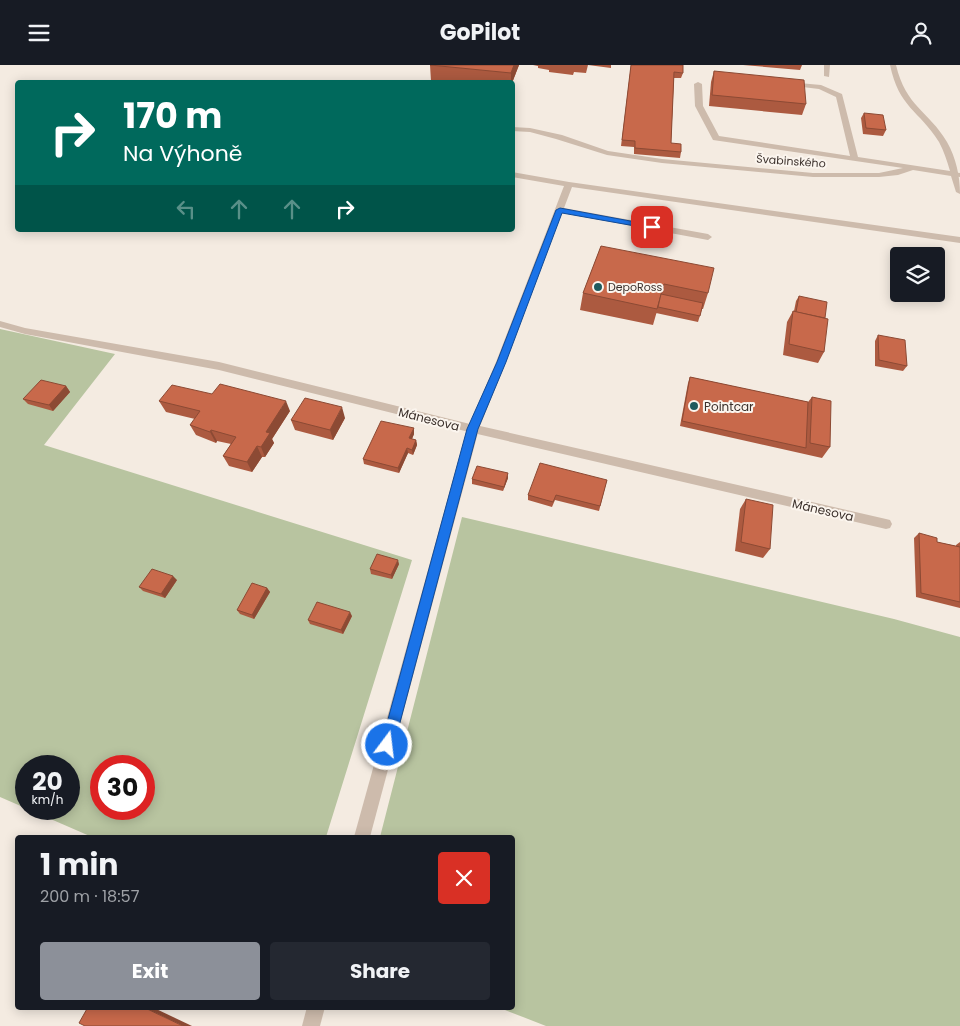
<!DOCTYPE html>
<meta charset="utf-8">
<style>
:root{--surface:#171b24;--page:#242831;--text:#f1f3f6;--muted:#9ea1a6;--accent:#8c9099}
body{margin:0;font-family:Poppins,sans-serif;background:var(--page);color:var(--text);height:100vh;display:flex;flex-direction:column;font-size:19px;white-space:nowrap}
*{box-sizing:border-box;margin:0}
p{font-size:16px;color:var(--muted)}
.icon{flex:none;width:28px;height:28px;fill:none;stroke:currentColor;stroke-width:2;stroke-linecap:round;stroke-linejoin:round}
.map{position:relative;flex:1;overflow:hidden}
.panel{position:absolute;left:15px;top:770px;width:500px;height:175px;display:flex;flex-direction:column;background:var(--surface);border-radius:5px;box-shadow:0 2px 12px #0003}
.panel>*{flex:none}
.banner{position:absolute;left:15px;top:15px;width:500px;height:152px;border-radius:5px;box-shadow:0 2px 12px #0003;background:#00695c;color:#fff;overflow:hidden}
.fabs{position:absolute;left:890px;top:182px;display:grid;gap:10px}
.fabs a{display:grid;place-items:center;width:55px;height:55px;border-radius:5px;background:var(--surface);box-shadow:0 2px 12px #0003;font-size:25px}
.speed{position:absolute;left:15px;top:690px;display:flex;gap:10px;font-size:25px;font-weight:700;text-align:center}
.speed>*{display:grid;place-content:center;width:65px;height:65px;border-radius:50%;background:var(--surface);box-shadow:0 2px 12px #0003;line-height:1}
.speed small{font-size:12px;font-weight:400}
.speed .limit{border:8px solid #d22;background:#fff;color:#111}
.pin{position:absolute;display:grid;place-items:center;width:42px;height:42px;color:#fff;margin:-21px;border-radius:10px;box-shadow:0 2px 8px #0006}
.me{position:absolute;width:55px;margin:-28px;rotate:15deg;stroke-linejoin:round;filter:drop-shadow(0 0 4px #0008)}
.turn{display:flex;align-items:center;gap:18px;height:105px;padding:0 25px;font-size:22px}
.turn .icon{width:65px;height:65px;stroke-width:2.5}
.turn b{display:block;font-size:35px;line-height:42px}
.lanes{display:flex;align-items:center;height:48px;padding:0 25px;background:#0003;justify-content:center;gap:25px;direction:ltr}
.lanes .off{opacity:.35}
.round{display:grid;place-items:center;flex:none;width:52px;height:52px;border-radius:5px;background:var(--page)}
.overview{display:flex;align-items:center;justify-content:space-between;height:85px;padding:0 25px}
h1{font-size:30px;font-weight:700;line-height:38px}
.action{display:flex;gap:10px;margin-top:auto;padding:10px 25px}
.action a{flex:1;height:58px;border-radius:5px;background:var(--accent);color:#fff;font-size:20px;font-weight:700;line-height:58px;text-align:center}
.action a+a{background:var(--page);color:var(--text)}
header{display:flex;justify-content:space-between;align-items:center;height:65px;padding:0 25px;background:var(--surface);font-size:22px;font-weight:700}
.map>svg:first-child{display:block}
.green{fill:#b8c4a0;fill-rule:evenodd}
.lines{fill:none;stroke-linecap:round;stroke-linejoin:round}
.lane{fill:#cdbbac;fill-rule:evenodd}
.street{fill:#cdbbac;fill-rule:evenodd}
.wall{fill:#ac5a40}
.shaded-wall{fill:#8c4a34}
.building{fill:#c8694b;stroke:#8c4a34}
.route{fill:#1a73e8;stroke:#114b97}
.poi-dot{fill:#1f5a5e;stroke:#fbf5ee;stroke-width:2}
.labels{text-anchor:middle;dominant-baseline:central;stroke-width:4;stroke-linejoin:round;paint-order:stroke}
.far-street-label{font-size:11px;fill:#3b302b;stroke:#fbf5ee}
.far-poi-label{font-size:11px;fill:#3b302b;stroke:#fbf5ee;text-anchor:start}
.poi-label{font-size:12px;fill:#3b302b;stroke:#fbf5ee;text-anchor:start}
.street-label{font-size:12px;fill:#3b302b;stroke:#fbf5ee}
</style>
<header><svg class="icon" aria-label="menu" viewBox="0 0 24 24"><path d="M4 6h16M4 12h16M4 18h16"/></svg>GoPilot<svg class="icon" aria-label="person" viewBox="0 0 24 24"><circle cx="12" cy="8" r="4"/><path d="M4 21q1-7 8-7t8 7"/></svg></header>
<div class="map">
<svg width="960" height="961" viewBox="0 0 960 961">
<rect width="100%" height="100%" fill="#f4ebe1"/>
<g class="green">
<path d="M 0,264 L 115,289 L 44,380 L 412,495 L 326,772 L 92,772 L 0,732 ZM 26,701 L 69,701 L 69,744 L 26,744 ZM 101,701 L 144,701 L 144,744 L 101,744 Z"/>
<polygon points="462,452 894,554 960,572 960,961 546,961 500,943 512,942 512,772 380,772"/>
</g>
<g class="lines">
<g class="lane">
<polygon points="824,0 830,0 829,12 824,11"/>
<path d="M 890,0 L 896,0 C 906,42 928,45 947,77 C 956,93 960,111 960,129 L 956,127 L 951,111 L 913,105 L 898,110 L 879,112 L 813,112 L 662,98 L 607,90 L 556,74 L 530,67 L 512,66 L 512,62 L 530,63 L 562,70 L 608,86 L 662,94 L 813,108 L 879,108 L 903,103 L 713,75 L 695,41 L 694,19 L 698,17 L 702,19 L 703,41 L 719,71 L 850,91 L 836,32 L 819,24 L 786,20 L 784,19 L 788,17 L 821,20 L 842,29 L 858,92 L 950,106 C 947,96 944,86 939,77 C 919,45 899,43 890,0 Z"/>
<polygon points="512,107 569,117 960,172 960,178 572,122 564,143 708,169 712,172 708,175 562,148 506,297 480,361 886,454 890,455 892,459 890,463 886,464 473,368 219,305 25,269 0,262 0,256 25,263 219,297 470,359 496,297 564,121 512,112"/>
</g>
<g class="street">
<polygon points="952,107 960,108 960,112 952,111"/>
<polygon points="473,360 479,364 370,772 354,772 467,364"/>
<polygon points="307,942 325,942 320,961 302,961"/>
</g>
</g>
<g class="wall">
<polygon points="430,0 519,0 512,18 443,18 431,16"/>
<polygon points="533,0 611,0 611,3 588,0 586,8 574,7 573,10 549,7 549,5 538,3 538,1"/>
<polygon points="631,0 683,8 681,13 674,13 671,78 681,87 680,93 634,89 634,82 621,81"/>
<polygon points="743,0 802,0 800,5"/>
<polygon points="714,6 806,39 802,50 709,41 711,17"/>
<polygon points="864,48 886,65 883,71 863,69 861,53"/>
<polygon points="601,181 708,228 703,244 702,244 698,257 656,248 657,246 653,260 580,245 583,228"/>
<polygon points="799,231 825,253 824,287 818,298 783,290 787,257 793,246 794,246 796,236"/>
<polygon points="878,270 907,301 903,306 875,301 875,276"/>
<polygon points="690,312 808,337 812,332 830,382 822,393 680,361 688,318"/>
<polygon points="66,321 70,327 53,346 28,339 23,334"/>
<polygon points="212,329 290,346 272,374 274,378 265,392 262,392 252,407 229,401 223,391 231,379 217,376 216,378 196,370 190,360 195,354 166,347 159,336"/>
<polygon points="345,353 333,375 295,365 291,355"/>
<polygon points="414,363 414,369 412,374 416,375 417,380 413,390 408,388 399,408 364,399 363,394"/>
<polygon points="508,413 503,426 472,419 472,414"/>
<polygon points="607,415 599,446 555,435 552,442 528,435 528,430"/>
<polygon points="746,434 770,484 763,493 735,486 740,444"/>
<polygon points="919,468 937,477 956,481 956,480 960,477 960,543 916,532 914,473"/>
<polygon points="399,499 392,514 371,509 370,504"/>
<polygon points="177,515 165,533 143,526 139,522"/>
<polygon points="267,523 270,527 254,554 240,549 237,545"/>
<polygon points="352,551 343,569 310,559 308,555"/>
</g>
<g class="shaded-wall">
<polygon points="514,0 519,0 512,18 511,18 511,8"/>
<polygon points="66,321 70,327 53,346 49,340"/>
<polygon points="286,336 290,346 272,374 274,378 265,392 261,382 266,367"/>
<polygon points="342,342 345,353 333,375 330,365"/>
<polygon points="414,363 414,369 410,378 409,373"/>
<polygon points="211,365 217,376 216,378 210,367"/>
<polygon points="416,375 417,380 413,390 412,385"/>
<polygon points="257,381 262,392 252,407 247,397"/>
<polygon points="407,383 408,388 399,408 398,403"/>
<polygon points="508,408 508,413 503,426 504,422"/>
<polygon points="398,495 399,499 392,514 391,510"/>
<polygon points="173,511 177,515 165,533 161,529"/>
<polygon points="267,523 270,527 254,554 252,550"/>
<polygon points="350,547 352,551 343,569 341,565"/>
<polygon points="143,942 152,942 192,961 183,961"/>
</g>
<g class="building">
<polygon points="430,0 514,0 511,8"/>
<polygon points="631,0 683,0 683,8 674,7 671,78 681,79 681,87 635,83 635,76 622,75"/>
<polygon points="714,6 804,15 806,39 712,30"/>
<polygon points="864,48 883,50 886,65 866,63"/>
<polygon points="601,181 714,203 708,228 664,219 657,244 583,228"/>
<polygon points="661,229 703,238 700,251 658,242"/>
<polygon points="799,231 827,237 825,253 796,247"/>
<polygon points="793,246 828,254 824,287 789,279"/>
<polygon points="878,270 905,275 907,301 879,295"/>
<polygon points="690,312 808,337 806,383 682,356"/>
<polygon points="41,315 66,321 49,340 23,334"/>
<polygon points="220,319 286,336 266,367 270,368 261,382 257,381 247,397 223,391 236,372 211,365 210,367 190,360 200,346 159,336 172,320 212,329"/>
<polygon points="812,332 831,336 830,382 810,378"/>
<polygon points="305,333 342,342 330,365 291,355"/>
<polygon points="381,356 414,363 409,373 416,375 412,385 407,383 398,403 363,394"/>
<polygon points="540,398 607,415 600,441 556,430 553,437 528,430"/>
<polygon points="477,401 508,408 504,422 472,414"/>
<polygon points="746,434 773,440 770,484 741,477"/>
<polygon points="919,468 937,473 937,477 960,482 960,537 921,528"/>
<polygon points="377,489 398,495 391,510 370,504"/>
<polygon points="152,504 173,511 161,529 139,522"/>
<polygon points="252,518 267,523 252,550 237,545"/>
<polygon points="317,537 350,547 341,565 308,555"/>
<polygon points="88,942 143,942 183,961 85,961 79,958"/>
</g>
<polygon class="route" points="560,143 652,160 656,162 652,164 562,148 506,297 478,364 394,680 392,685 387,687 383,685 381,680 467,364 497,297 556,145"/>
<g class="poi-dot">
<circle cx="598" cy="222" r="5"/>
<circle cx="694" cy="341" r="5"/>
</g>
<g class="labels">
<g class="far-street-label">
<text transform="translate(791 96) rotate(4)">Švabinského</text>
</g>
<g class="far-poi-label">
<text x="608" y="222">DepoRoss</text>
</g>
<g class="poi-label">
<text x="704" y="341">Pointcar</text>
</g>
<g class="street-label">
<text transform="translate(429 354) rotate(14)">Mánesova</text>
<text transform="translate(823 445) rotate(13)">Mánesova</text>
</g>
</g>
</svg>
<div class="fabs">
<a><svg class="icon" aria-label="layers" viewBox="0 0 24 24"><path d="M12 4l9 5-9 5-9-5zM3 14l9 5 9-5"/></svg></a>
</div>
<div class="speed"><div>20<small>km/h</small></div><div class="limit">30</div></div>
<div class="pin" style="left:652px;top:162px;background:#d93025"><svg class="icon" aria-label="arrive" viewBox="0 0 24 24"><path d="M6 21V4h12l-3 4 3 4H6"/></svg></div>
<svg class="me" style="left:387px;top:680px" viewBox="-20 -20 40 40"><circle r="17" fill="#1a73e8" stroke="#fff" stroke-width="3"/><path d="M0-11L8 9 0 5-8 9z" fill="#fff"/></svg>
<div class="banner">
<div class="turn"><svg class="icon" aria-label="right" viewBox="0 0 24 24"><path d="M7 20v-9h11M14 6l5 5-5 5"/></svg><div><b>170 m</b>Na Výhoně</div></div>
<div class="lanes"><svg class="icon off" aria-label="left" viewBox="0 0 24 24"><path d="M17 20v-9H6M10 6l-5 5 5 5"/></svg><svg class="icon off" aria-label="ahead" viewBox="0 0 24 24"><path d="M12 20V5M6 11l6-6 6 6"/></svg><svg class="icon off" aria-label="ahead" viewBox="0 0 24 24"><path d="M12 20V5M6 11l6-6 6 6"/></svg><svg class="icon" aria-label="right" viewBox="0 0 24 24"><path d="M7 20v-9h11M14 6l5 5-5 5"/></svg></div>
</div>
<section class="panel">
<div class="overview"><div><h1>1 min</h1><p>200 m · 18:57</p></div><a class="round" style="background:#d93025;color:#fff"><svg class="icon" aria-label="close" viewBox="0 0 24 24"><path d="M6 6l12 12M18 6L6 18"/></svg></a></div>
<div class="action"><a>Exit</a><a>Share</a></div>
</section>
</div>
